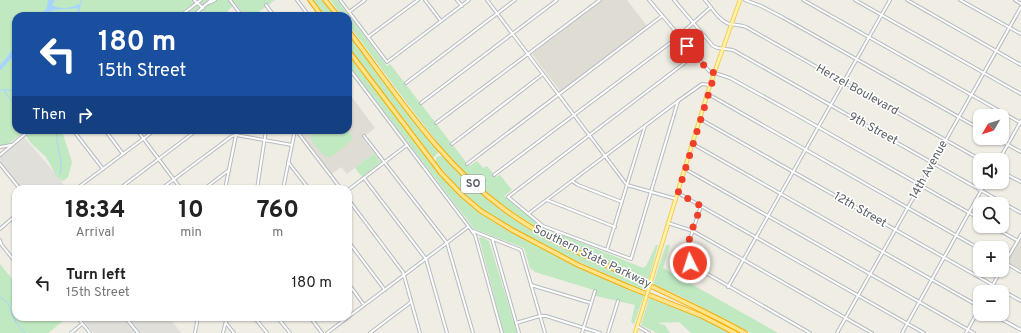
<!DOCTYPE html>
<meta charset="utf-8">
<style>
:root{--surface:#fff;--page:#f6f6f6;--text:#222;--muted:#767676}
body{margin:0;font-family:Overpass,sans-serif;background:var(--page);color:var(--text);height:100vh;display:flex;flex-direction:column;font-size:15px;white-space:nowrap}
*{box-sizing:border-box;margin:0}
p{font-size:13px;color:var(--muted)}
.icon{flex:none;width:22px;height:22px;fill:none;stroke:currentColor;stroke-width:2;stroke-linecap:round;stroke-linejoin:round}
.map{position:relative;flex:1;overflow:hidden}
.drawer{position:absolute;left:12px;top:185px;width:340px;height:136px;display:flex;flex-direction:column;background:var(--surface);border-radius:12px;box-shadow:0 1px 3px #0004}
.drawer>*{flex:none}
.banner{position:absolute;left:12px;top:12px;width:340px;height:122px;border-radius:12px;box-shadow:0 1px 3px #0004;background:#1a4fa0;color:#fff;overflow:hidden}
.needle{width:26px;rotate:231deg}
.fabs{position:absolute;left:973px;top:109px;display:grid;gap:8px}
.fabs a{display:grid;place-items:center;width:36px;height:36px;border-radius:8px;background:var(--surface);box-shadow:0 1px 3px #0004;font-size:20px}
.pin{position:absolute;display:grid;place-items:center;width:34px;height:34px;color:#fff;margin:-17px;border-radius:8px;box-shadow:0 2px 6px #0006}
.me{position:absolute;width:44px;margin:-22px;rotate:356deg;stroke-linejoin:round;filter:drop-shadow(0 0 3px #0008)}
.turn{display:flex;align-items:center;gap:14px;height:84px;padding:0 20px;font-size:18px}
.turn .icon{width:52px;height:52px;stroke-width:2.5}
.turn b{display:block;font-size:28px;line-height:34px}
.then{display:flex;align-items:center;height:38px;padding:0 20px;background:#0003;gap:8px;font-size:15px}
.eta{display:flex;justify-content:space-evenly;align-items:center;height:68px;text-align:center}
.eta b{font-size:24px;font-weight:700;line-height:28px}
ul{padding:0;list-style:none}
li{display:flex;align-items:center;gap:12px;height:60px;padding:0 20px}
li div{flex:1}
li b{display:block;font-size:15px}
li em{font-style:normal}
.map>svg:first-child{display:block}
.industrial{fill:#e0dfd9}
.education{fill:#dfdcd3}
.green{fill:#c0e8c1}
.water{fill:#a5d5ff}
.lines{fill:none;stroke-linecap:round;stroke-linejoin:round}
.stream{stroke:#a5d5ff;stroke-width:1}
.river{stroke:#a5d5ff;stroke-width:4}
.minor-casing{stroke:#b7babf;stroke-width:4}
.major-casing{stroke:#f7ce55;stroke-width:4.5}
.highway-casing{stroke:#f4ad00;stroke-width:5.5}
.minor{stroke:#fff;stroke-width:2}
.major{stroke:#fff3aa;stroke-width:2.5}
.highway{stroke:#ffe48c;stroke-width:3.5}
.major-bridge-casing{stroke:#f7ce55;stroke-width:4.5;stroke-linecap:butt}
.major-bridge{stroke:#fff3aa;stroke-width:2.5}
.route{stroke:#f03e29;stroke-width:7;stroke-dasharray:0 12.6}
.labels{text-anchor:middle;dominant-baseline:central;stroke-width:3;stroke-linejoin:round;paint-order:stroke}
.shield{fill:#fff;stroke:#8d9094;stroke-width:1}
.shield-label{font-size:11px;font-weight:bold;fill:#5c6066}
.street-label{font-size:12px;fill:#5c6066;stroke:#fff}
</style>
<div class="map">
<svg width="1021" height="333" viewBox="0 0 1021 333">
<rect width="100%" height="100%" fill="#efede4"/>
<g class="industrial">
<polygon points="23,136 60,179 67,189 20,189 0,164 0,154"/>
<polygon points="80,317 169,317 181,333 94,333"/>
</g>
<g class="education">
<polygon points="602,0 627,0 647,26 560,91 532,54"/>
<polygon points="348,92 375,128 362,138 374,153 347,174 341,167 332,174 299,130 348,130"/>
<polygon points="1021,238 1021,269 1007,262"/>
</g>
<g class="green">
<polygon points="0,0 275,0 253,16 245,16 235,3 227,12 228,16 16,16 16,130 26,130 10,143 0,146"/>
<polygon points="313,0 323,0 335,16 325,16"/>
<path d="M 330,0 L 337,0 L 387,66 L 390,64 L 469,166 L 477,161 L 483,168 L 487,166 L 496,177 L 500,175 L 512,190 L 504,196 L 541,226 L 643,268 L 646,266 L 656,245 L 658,245 L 648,282 C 589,255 529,229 480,187 C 453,164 431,135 410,107 C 389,79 369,52 348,24 L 348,16 L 342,16 Z"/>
<polygon points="348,33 439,152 433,158 348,47"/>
<path d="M 348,55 L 442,177 C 455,192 470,206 487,218 C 499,226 513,233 526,240 C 565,261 605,279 644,295 L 634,324 L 631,322 L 635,305 L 592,295 L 594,290 L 535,272 L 530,268 L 524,248 L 474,229 L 348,64 Z"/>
<polygon points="32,130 66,130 63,134 72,162 68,177 63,181 57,177 46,157 31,143 26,136"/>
<path d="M 311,130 L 348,130 L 352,136 L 351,141 L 331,157 L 325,156 C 319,150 307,139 311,130 Z"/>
<polygon points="374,153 381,162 362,177 355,168"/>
<path d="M 438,156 L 443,156 C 462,176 481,196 504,212 C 548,243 599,265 647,286 L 645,292 L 568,257 L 494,218 L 481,208 L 457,187 L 436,162 L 436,158 Z"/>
<polygon points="482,237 489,241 517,333 504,333 479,238"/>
<polygon points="666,245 670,245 663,268 778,333 751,333 680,296 653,284"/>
<polygon points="0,264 16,284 16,317 43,317 46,321 52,317 59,317 62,322 48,333 0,333"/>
<polygon points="649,298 704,319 731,333 691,333 679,322 657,323 665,325 670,333 657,333 641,325"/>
</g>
<path class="water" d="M 48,0 L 55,0 L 52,5 C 58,10 73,8 80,4 L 81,0 L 82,0 L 78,16 L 76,16 L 78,9 L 77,8 C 67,10 51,7 44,16 L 40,16 L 47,8 Z"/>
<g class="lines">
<g class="stream">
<polyline points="0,90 5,90"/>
<polyline points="16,90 5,90 5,92 16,106"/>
<path d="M 58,130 C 53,145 65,158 60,174"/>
<polyline points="0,297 8,303 16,323 25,333"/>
</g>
<polyline class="river" points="0,68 9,58 16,47"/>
<defs>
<g id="minor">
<polyline points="194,0 203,8"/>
<polyline points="230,0 242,16"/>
<polyline points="297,0 309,16"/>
<polyline points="340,0 387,62 469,0"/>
<polyline points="425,0 441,21"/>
<polyline points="457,0 462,6"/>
<polyline points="487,0 627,185 676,199"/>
<polyline points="649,0 709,71 730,78 788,110 980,219"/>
<polyline points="674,0 713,46 718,48 733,50 1021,213"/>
<path d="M 705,0 C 712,8 720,22 730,24 C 735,25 741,25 746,27 L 981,160"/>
<polyline points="745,0 761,6 782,17 980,129"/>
<polyline points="803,0 1021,123"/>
<polyline points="855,0 1021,94"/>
<polyline points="907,0 1021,65"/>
<polyline points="960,0 1021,34"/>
<polyline points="1015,0 1021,4"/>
<polyline points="209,3 215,0"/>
<polyline points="266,5 274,16"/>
<polyline points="349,12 365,0"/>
<polyline points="180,16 201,0"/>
<polyline points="193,16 211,0"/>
<polyline points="368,37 418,0"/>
<polyline points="348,67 475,235 502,333"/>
<polyline points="406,83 515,0"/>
<polyline points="708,94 980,249"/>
<polyline points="678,101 631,259 543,226 508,197 695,55"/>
<polyline points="421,103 557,0"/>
<polyline points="700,119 1021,301"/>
<polyline points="436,123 600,0"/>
<polyline points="73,130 103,169"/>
<polyline points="105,130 123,154"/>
<polyline points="137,130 181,189"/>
<polyline points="233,130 236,135"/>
<polyline points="296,130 341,189"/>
<polyline points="236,135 292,145"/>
<polyline points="364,136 447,243 473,333"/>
<polyline points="996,138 1021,152"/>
<polyline points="452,144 543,74"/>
<polyline points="693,144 980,307"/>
<polyline points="0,147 11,145"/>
<polyline points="0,155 30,130"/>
<polyline points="999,160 1021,121"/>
<polyline points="288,162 309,189"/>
<polyline points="0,164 20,189"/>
<polyline points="467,164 662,16"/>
<polyline points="685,169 974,333"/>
<polyline points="1002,172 1021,182"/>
<polyline points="494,175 674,40 711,7"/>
<polyline points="364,178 426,259 447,333"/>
<polyline points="572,181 578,185 622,202"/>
<polyline points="76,189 155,130"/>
<polyline points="119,189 197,130"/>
<polyline points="161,189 232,136 236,135"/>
<polyline points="204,189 229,170"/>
<polyline points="225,189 237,130"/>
<polyline points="257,189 266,130"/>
<polyline points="283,189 295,130"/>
<polyline points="348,190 407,145"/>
<polyline points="678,193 924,333"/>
<polyline points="348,199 403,272 420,333"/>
<polyline points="547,200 615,227"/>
<polyline points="701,206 687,248 687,256 692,265 810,333"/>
<polyline points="528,214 678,101 702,84 710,85"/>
<polyline points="668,223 693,231 872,333"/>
<polyline points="992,226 1018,241"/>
<polyline points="0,229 16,215"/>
<polyline points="473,231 521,250 545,333"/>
<polyline points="492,238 519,333"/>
<polyline points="0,240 1,244 16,263"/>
<polyline points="348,241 385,290"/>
<polyline points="607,250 645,126"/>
<polyline points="1002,261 1021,272"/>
<polyline points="1002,268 1021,235"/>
<polyline points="348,283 364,305"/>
<polyline points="531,285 591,303"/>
<polyline points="728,287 890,0"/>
<polyline points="989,292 1001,270"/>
<polyline points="992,314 1021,330"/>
<polyline points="77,317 90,333"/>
<polyline points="125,317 138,333"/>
<polyline points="254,317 267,333"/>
<polyline points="277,317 290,333"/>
<polyline points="310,317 322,333"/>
<polyline points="226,323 234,333"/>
<polyline points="516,323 540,316 546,316 600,333"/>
<polyline points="637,326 649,333"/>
<polyline points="71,333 82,324"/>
<polyline points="195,333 198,317"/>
<polyline points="223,333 227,317"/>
<polyline points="327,333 468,227"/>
<polyline points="370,333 411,302"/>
<polyline points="582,333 595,291"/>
<polyline points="608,333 618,301"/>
<polyline points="837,333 1021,7"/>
<polyline points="902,333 986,182"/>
<polyline points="966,333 980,307"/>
</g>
<g id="major">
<polyline points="652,277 710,85 740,0"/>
<polyline points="635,333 645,301"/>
</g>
<g id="highway">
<polyline points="310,0 322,16"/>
<polyline points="325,0 338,16"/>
<path d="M 348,30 C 396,93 439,162 504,209 C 537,234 575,251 612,268 C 657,289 702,309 745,333"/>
<polyline points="348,50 441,173 462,195 481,211 512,230 578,265 629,287 702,316 735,333"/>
</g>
</defs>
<use href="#minor" class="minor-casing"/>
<use href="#major" class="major-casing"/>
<use href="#highway" class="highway-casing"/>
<use href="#minor" class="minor"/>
<use href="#major" class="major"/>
<use href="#highway" class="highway"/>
<defs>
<polyline id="major-bridge" points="645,301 652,277"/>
</defs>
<use href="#major-bridge" class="major-bridge-casing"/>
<use href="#major-bridge" class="major-bridge"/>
</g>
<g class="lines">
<path class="route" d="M 687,46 L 709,71 L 715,73 L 678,193 L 701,206 C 696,221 682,248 690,263"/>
</g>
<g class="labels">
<rect class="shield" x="461" y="175" width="24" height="18" rx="3"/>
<g class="shield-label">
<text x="473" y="184">SO</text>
</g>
<g class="street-label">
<text transform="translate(857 90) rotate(29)">Herzel Boulevard</text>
<text transform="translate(873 129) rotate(29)">9th Street</text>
<text transform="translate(929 170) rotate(-61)">14th Avenue</text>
<text transform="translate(860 210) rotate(30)">12th Street</text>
<text transform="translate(592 257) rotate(26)">Southern State Parkway</text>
</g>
</g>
</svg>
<div class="fabs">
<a><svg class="needle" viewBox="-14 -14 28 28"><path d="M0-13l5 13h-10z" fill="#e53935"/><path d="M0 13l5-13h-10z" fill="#767676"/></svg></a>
<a><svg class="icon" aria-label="sound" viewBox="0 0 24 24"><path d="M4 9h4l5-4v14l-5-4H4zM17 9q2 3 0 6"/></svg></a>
<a><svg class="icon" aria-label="search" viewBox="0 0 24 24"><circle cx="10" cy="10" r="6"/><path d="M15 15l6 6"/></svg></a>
<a>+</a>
<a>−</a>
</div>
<div class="pin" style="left:687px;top:46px;background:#d93025"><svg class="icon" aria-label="arrive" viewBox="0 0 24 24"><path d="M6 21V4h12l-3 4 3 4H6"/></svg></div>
<svg class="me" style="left:690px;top:263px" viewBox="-20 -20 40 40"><circle r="17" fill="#f03e29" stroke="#fff" stroke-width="3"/><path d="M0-11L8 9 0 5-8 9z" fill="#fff"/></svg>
<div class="banner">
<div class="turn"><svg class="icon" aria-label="left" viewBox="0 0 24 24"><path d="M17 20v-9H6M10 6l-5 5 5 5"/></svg><div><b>180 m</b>15th Street</div></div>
<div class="then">Then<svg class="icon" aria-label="right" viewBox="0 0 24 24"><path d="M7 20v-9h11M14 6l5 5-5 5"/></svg></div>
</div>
<section class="drawer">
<div class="eta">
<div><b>18:34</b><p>Arrival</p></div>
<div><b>10</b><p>min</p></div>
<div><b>760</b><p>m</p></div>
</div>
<ul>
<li><svg class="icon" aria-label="left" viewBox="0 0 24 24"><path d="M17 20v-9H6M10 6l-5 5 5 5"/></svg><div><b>Turn left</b><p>15th Street</p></div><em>180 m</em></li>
</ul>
</section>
</div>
